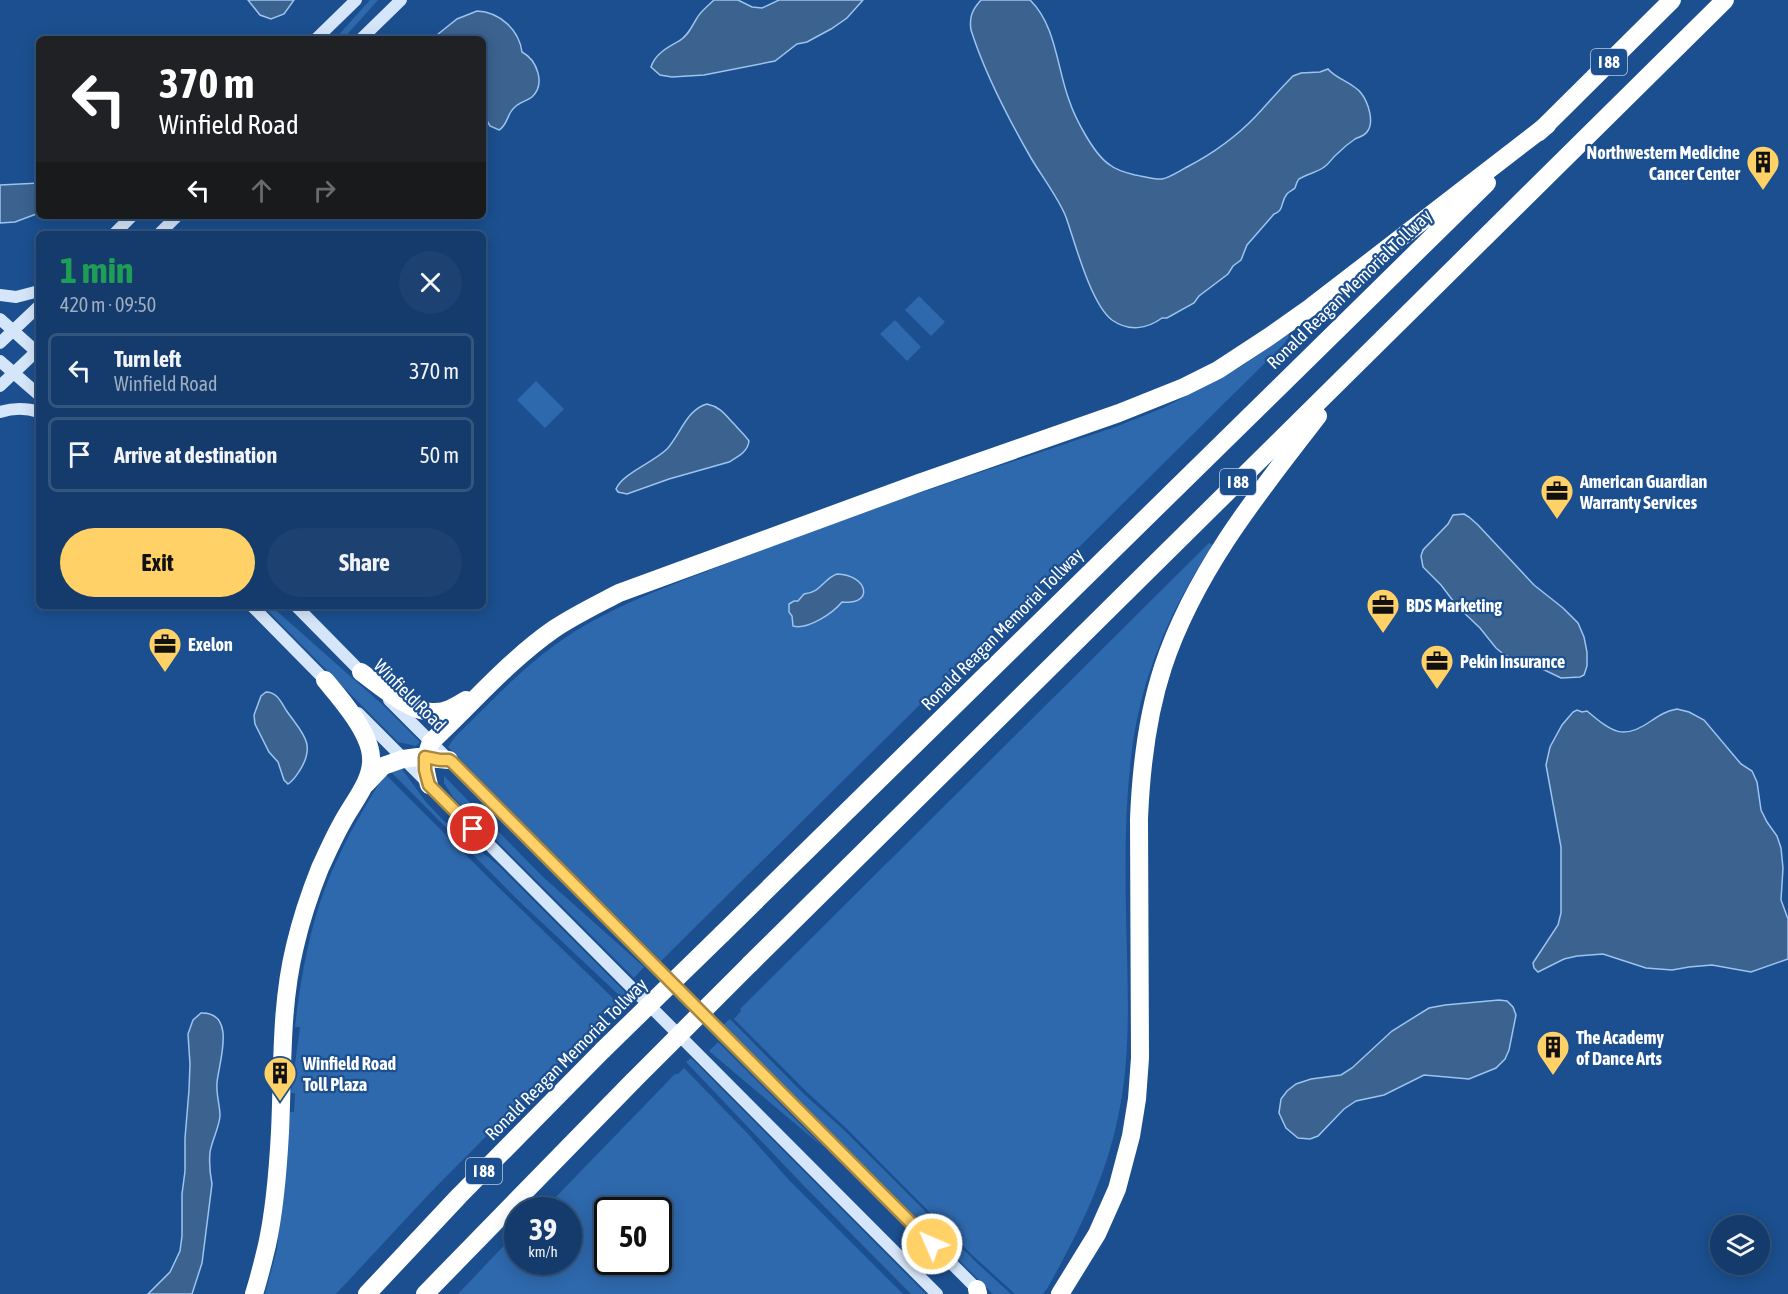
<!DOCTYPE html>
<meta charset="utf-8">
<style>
:root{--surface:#143b6b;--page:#1d4271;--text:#f1f3f6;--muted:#9dadc1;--line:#33557e;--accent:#ffd166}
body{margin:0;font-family:"Asap Condensed",sans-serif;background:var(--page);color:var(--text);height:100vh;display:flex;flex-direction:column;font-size:22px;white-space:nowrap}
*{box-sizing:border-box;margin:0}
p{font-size:20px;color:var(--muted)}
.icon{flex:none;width:33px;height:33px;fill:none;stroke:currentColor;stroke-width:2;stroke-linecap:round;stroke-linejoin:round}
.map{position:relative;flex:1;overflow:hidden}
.drawer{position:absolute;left:36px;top:231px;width:450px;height:378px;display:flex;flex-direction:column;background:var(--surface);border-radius:9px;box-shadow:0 3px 15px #0003,0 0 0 2px var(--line)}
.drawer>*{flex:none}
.hud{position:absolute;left:36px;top:36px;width:450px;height:183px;border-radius:9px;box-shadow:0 3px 15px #0003,0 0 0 2px var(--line);background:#202124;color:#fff;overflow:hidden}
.tools{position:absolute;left:1710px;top:1215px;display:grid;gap:12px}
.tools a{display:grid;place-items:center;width:60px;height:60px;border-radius:50%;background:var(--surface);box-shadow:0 3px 15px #0003,0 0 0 2px var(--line);font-size:30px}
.speed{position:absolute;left:504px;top:1197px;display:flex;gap:12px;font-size:30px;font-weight:700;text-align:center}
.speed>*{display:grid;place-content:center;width:78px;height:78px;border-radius:50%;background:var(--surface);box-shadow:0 3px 15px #0003,0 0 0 2px var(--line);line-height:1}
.speed small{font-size:15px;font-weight:400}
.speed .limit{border:3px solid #111;border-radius:9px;background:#fff;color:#111}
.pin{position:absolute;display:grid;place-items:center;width:51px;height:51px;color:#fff;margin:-26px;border:3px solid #fff;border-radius:50%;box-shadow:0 2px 6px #0007}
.me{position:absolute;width:66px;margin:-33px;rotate:315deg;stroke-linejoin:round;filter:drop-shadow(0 0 4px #0008)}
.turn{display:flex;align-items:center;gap:21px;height:126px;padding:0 24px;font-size:27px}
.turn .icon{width:78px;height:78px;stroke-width:2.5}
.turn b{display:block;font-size:42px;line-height:51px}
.lanes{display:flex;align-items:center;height:57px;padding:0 24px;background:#0003;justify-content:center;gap:30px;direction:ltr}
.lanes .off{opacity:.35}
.round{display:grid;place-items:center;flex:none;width:63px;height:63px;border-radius:32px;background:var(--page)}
.overview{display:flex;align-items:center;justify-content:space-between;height:102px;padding:0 24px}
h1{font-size:36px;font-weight:700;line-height:45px;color:#1e9e55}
.primary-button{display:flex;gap:12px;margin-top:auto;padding:12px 24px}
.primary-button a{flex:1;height:69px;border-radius:36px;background:var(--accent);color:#111;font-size:24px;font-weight:700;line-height:69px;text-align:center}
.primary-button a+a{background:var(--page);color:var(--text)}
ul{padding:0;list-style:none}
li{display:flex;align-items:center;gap:18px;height:75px;margin:0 12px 9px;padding:0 12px;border:3px solid var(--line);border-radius:9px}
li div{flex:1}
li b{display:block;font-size:22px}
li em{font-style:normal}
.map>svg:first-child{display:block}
.green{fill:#2e69ad;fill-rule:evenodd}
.water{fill:#3c6290;stroke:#9cc4f0;stroke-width:1.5}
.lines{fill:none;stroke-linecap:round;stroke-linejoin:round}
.secondary{stroke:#d6e6fa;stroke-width:12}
.highway{stroke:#fff;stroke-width:18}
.highway-bridge{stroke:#fff;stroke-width:18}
.route-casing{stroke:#a68842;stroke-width:15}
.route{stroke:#ffd166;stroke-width:10}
.labels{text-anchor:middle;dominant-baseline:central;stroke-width:4.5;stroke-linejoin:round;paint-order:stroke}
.shield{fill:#1b4f8f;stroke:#bbcadd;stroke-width:1.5}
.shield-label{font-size:16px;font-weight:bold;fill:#fff}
.poi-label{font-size:18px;font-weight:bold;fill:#fff;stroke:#1b4f8f;text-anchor:start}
.street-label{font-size:18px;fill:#fff;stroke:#1b4f8f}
</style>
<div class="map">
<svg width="1788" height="1294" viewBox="0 0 1788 1294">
<rect width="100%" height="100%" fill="#1b4f8f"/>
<g class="green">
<polygon points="370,0 378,0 343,39 335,39"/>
<polygon points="919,296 945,322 931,336 905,310"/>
<polygon points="895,320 921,347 907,361 880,334"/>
<path d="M 1289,333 L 1290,335 L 1284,344 L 661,961 L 448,747 L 454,738 C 489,704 523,666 565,638 C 617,603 676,584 733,561 C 860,511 990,470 1118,426 L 1165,407 L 1206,386 L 1240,367 Z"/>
<polygon points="536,381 564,409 545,428 517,400"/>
<path d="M 1209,543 L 1213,545 C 1170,608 1139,682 1131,758 C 1125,809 1125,861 1126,912 C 1127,976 1132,1043 1120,1107 C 1108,1173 1081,1228 1048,1287 L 1043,1294 L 1015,1294 L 971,1254 L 846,1128 L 808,1093 L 734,1019 L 741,1011 L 740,1009 Z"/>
<polygon points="263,606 271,606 384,706 420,742 416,746 398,742"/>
<polygon points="399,765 426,802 442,819 499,866 627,994 622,998 519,901 389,770"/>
<path d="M 385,774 L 492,881 L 618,1003 L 430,1193 L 336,1294 L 265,1294 L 277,1249 L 290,1112 L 294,1112 L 295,1093 L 291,1093 L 300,1027 L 295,1027 C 302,967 313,908 340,854 C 353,826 369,800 385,774 Z"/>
<polygon points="444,776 542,876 644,967 634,978 453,797 444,783"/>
<polygon points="730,1019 805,1095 844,1130 977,1263 1011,1294 993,1294 723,1025"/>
<polygon points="718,1042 824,1148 709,1051"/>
<polygon points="691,1058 926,1294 911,1294 804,1186 686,1062"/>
<path d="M 684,1068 L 748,1134 L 789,1180 L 903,1294 L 458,1294 L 514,1235 L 517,1235 L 518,1262 L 568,1262 L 568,1210 L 541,1210 L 549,1202 L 550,1203 L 675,1074 L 678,1074 ZM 608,1210 L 658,1210 L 658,1262 L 608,1262 Z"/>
</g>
<g class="water">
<polygon points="248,0 294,0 284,14 271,19 260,15"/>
<path d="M 714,0 L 738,0 L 752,7 L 762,8 L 779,0 L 863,0 L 847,18 L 831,29 L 807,42 L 797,44 L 775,61 L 704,75 L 672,77 L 660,75 L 651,67 C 655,54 668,47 679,41 C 688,36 692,26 697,18 C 701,11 709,5 714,0 Z"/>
<path d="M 981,0 L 1030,0 C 1056,25 1057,68 1069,100 C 1075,118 1094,155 1110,165 C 1116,170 1127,173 1135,175 C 1143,176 1154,180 1162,179 C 1171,177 1179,171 1187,167 C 1212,154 1236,137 1256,116 C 1268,103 1280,89 1293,76 L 1301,73 L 1320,72 L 1328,69 C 1336,79 1352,82 1361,93 C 1368,102 1375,122 1367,132 C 1364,136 1359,137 1355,139 C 1349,143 1342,149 1337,154 C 1332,158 1329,164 1324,167 C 1318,172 1307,174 1299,179 C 1297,181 1296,185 1295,188 C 1293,190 1288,192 1287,194 C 1280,202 1285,210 1274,214 L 1247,245 L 1241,260 L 1233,266 L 1228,274 L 1199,296 L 1194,303 L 1167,318 L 1162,318 C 1147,329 1129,332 1112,320 C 1091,304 1075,243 1066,217 C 1059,199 1041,175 1031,158 C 1008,118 985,74 971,30 C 969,17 972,10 981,0 Z"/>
<path d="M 477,11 C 500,12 519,30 522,52 C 537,60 546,84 532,97 C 527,101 520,102 515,107 C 507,113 508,125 499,130 L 490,126 L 483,114 L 483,39 L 432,39 L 457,19 Z"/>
<polygon points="39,183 39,213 15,222 0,223 0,185"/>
<path d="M 707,404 C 721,407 726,416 735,425 C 740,431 745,435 749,441 C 748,452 737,457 729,462 L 669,479 L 627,494 L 618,492 L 616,489 C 622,474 654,462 667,449 C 680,435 687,409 707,404 Z"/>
<polygon points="1464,514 1469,517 1478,525 1534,585 1563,608 1578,623 1584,637 1587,652 1587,666 1584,675 1580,677 1561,678 1532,664 1506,656 1496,648 1480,628 1457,606 1441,585 1423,567 1421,556 1423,550 1448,524 1453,515"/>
<path d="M 837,574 C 869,575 874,606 842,602 C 833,613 808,630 793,626 L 792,616 L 789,612 L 789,604 L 794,601 L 798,601 L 804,594 C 822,592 823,579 837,574 Z"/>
<path d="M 266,692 C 277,692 281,702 286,710 C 301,732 317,743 300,770 C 296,776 294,780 288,784 L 284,780 L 278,762 L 269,752 L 255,724 L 254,715 L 261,696 Z"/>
<path d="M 1677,709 L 1689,712 L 1704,720 L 1741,764 L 1752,771 L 1757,782 L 1761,810 L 1767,822 L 1777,836 L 1781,848 L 1783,868 L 1781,900 L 1788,919 L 1788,959 L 1751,972 L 1712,965 L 1689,967 L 1672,970 L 1646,968 L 1603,954 L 1577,956 L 1564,959 L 1538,972 L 1534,968 L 1533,963 L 1558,925 L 1561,913 L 1561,847 L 1546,765 L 1550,747 L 1562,725 L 1573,712 L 1577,710 L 1582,712 L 1587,711 C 1612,732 1623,741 1651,721 C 1660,715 1666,711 1677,709 Z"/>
<polygon points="1499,1000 1507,1001 1513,1007 1516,1015 1509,1050 1505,1059 1496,1068 1469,1079 1424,1075 1384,1095 1356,1101 1344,1109 1318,1136 1310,1139 1298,1138 1286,1128 1279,1113 1281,1099 1287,1091 1296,1084 1311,1079 1341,1075 1352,1068 1392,1031 1429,1008 1445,1005"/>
<path d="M 201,1013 C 238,1012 218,1065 217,1083 C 216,1095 220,1105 220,1116 C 219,1128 212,1140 210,1152 C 209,1163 210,1174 212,1184 L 202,1263 L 192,1294 L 148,1294 L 170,1272 L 180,1251 L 182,1236 L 182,1194 L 185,1171 L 185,1138 L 189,1090 L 190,1064 L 188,1034 L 193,1020 Z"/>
</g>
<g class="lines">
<g class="secondary">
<polyline points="316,39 356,0"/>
<polyline points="361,39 401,0"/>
<polyline points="114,234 132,216"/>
<polyline points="159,234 177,216"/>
<polyline points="0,295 16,297 39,291"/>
<polyline points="0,319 39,354"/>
<polyline points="0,343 39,306"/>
<polyline points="0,361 39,395"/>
<polyline points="0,386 39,349"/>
<path d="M 0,412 C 12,408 27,408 39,412"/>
<polyline points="252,606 329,684"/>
<polyline points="296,606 366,677"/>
<polyline points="389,700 981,1293"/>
<polyline points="358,713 937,1294"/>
</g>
<g class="highway">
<polyline points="1539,132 1672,0"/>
<path d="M 361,672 C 380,686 412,714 435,712 C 447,712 456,706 466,700"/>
<polyline points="366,784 383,766 403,759 418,757 449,760"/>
<path d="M 429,785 C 424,766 424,760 431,742 C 472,704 508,661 554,629 C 575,615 598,604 619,593 L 919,483 L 1119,413 L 1184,387 L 1218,370 L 1270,336 L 1311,307 L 1547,125"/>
<polyline points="722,934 1487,183"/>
<polyline points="750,964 1725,0"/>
<polyline points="977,1289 978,1294"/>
<path d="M 254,1294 C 259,1278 263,1262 267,1245 C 275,1209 278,1169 280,1132 C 283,1070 280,1007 295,946 C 301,920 310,893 320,868 C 327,853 334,837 342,823 C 352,803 373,781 371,757 C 370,732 340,698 325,680"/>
<polyline points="367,1294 459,1196 603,1050"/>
<polyline points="425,1294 633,1081"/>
<path d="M 1060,1294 L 1097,1234 L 1117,1189 L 1131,1136 L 1137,1099 L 1140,1058 L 1139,819 C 1141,768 1147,716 1163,667 C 1194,573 1258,493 1318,416"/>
</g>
<g class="highway-bridge">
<polyline points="603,1050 722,934"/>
<polyline points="633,1081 750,964"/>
</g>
</g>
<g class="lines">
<defs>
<polyline id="route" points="473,829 429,785 425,770 425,757 440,760 449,760 452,762 932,1244"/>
</defs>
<use href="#route" class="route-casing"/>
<use href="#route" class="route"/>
</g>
<defs>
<symbol id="building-pin" viewBox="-11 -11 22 30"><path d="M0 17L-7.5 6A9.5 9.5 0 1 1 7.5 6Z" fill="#ffd166" stroke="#1b4f8f"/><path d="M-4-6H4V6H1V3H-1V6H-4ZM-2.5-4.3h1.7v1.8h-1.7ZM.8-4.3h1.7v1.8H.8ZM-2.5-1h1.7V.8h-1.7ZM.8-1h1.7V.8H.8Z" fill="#111"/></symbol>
<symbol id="office-pin" viewBox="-11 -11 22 30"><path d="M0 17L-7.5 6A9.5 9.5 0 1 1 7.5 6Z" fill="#ffd166" stroke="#1b4f8f"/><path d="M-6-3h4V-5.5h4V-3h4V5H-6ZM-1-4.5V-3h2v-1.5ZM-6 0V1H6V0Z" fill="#111"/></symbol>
</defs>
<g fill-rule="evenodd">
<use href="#building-pin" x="1744" y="143" width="38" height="52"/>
<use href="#office-pin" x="1538" y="472" width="38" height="52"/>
<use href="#office-pin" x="1364" y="586" width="38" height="52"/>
<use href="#office-pin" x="146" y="625" width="38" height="52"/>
<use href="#office-pin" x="1418" y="642" width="38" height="52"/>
<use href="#building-pin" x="1534" y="1028" width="38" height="52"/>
<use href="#building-pin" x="261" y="1054" width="38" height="52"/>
</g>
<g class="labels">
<g class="shield">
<rect x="1591" y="49" width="36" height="26" rx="4.5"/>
<rect x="1220" y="469" width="36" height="26" rx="4.5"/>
<rect x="466" y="1158" width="36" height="26" rx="4.5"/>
</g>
<g class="shield-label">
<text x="1609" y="62">I 88</text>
<text x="1238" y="482">I 88</text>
<text x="484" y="1171">I 88</text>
</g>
<g class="poi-label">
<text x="1740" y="152" text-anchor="end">Northwestern Medicine<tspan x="1740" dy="21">Cancer Center</tspan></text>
<text x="1580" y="481">American Guardian<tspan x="1580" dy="21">Warranty Services</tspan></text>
<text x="1406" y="605">BDS Marketing</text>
<text x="188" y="644">Exelon</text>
<text x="1460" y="661">Pekin Insurance</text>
<text x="1576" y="1037">The Academy<tspan x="1576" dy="21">of Dance Arts</tspan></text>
<text x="303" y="1063">Winfield Road<tspan x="303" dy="21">Toll Plaza</tspan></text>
</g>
<g class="street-label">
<text transform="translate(1349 289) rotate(-44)">Ronald Reagan Memorial Tollway</text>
<text transform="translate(1002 629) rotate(-45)">Ronald Reagan Memorial Tollway</text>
<text transform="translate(410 695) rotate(45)">Winfield Road</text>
<text transform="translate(566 1059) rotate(-45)">Ronald Reagan Memorial Tollway</text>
</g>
</g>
</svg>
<div class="tools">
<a><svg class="icon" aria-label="layers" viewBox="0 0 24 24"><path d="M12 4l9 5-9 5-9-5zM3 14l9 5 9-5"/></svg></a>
</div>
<div class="speed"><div>39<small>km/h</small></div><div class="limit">50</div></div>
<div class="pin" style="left:473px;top:829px;background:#d93025"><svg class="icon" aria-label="arrive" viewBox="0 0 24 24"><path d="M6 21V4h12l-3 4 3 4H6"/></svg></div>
<svg class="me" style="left:932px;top:1244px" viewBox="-20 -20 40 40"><circle r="17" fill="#ffd166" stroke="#fff" stroke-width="3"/><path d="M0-11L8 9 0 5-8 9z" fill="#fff"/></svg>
<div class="hud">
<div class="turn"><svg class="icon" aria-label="left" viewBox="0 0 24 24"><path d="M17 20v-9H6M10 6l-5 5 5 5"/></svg><div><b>370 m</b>Winfield Road</div></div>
<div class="lanes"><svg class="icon" aria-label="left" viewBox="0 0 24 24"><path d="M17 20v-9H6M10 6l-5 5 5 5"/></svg><svg class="icon off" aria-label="ahead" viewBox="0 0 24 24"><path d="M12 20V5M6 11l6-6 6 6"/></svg><svg class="icon off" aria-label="right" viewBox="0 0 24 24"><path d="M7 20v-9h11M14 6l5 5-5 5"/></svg></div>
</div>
<section class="drawer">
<div class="overview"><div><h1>1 min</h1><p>420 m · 09:50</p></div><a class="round"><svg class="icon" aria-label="close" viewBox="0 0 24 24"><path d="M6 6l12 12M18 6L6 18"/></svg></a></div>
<ul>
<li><svg class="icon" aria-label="left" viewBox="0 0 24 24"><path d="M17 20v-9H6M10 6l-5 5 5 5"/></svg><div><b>Turn left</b><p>Winfield Road</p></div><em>370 m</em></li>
<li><svg class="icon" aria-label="arrive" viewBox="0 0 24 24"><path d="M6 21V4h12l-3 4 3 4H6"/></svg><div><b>Arrive at destination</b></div><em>50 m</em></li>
</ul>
<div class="primary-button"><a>Exit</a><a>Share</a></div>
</section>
</div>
